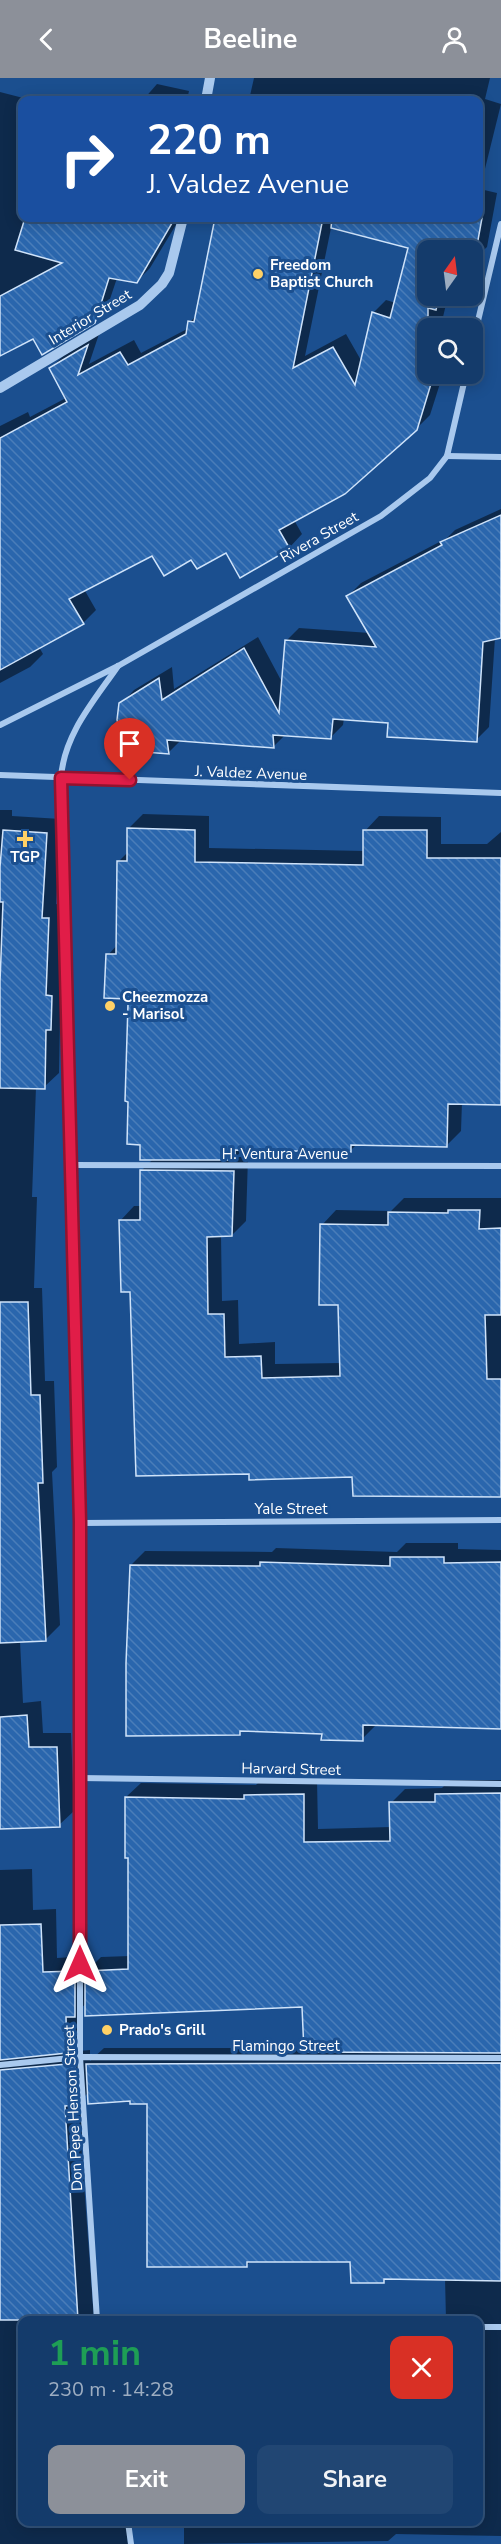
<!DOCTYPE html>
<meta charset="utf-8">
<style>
:root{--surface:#143b6b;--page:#214673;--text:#f1f3f6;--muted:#9dadc1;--line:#33557e;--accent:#8c9099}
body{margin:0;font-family:"Nunito Sans",sans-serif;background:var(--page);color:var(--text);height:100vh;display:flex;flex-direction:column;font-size:22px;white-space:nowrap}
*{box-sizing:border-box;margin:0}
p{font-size:20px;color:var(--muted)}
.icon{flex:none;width:33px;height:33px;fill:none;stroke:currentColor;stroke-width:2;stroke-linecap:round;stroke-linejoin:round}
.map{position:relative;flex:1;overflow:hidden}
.drawer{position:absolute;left:18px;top:2238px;width:465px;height:210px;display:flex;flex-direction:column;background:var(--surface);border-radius:12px;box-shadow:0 3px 15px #0003,0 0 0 2px var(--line)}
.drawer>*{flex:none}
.guide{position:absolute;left:18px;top:18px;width:465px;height:126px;border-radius:12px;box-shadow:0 3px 15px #0003,0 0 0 2px var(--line);background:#1a4fa0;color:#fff;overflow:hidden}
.needle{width:39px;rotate:14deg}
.controls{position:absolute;left:417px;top:162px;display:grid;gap:12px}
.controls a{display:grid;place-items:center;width:66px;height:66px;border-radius:12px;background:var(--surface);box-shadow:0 3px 15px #0003,0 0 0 2px var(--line);font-size:30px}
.pin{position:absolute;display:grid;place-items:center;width:51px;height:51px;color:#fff;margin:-62px -26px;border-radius:50% 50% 50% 0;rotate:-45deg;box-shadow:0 0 6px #0007}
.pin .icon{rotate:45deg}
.me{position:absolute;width:66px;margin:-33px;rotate:0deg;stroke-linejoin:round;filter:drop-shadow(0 0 4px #0008)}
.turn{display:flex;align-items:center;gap:21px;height:126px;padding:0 30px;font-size:27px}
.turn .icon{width:78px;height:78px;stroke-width:2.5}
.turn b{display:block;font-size:42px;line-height:51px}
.round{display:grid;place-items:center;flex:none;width:63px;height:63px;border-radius:12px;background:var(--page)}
.head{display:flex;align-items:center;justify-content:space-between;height:102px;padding:0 30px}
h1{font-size:36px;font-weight:700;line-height:45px;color:#1e9e55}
.button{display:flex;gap:12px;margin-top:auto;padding:12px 30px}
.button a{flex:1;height:69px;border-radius:12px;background:var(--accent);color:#fff;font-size:24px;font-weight:700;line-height:69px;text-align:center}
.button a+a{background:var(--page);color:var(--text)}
header{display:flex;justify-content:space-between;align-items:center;height:78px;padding:0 30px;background:var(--accent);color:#fff;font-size:27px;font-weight:700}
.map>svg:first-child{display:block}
.shadow{fill:#0007;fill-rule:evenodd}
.building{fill:url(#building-back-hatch);stroke:#cfe3fa;stroke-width:1.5}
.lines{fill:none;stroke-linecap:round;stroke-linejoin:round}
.minor{stroke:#a9c9ee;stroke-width:6}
.tertiary{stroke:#a9c9ee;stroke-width:10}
.route-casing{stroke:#92132f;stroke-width:15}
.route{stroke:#e11d48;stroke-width:10}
.poi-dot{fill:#ffd166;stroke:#1b4f8f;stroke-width:2}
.labels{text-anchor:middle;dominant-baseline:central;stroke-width:6;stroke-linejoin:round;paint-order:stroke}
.poi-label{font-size:15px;font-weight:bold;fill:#fff;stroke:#1b4f8f;text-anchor:start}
.street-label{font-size:15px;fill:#fff;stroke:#1b4f8f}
</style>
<header><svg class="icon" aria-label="back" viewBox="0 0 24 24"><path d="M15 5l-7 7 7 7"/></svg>Beeline<svg class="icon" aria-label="person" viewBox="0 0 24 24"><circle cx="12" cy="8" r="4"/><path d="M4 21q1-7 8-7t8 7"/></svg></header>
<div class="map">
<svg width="501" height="2466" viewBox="0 0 501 2466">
<defs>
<pattern id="building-back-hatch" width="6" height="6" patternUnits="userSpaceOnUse" patternTransform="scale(1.5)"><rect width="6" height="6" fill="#2a66ad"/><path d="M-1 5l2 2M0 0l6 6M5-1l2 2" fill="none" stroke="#4a7db9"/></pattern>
</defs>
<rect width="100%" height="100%" fill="#1b4f8f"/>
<g class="shadow">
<path d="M 254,0 L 490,0 L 485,21 L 501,26 L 480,111 L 497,115 L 487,169 L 473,182 L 472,172 L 428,172 L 428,218 L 448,218 L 443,239 L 458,244 L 456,250 L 428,250 L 428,296 L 443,296 L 430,337 L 416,351 L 294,442 L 302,456 L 289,470 L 226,473 L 192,480 L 152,476 L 84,511 L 96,532 L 83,545 L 39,569 L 43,576 L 30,589 L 0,605 L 0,348 L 28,334 L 30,339 L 66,320 L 51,290 L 64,277 L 99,256 L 89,286 L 134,262 L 141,275 L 189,250 L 190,244 L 197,237 L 216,140 L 478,140 L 478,22 L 249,22 ZM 331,150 L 410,168 L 396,225 L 386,222 L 373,235 L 362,284 L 346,256 L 305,278 Z"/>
<polygon points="157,6 189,13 187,22 143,22"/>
<polygon points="0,14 31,22 22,22 22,140 180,140 150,190 136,204 117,200 107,230 94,244 34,259 0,277"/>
<polygon points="501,431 501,559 495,560 489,649 476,662 389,643 344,640 343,647 330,660 285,657 273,669 181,662 168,675 121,626 134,612 172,589 174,611 258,559 283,606 286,563 299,550 370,555 348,518 361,505 447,460 455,452"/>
<polygon points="0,732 12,732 12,738 61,741 56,826 63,827 60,903 66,904 64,936 60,941 59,995 44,1009 36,1009 32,1119 37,1119 34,1210 42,1210 45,1303 54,1303 57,1389 52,1394 60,1547 45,1562 20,1563 23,1625 41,1623 43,1655 71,1655 74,1733 59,1747 0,1750"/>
<polygon points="143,736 209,738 209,770 365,773 365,753 379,738 441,739 441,766 487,766 501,754 501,1025 462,1024 461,1053 447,1067 357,1066 350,1073 244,1070 236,1079 248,1079 246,1143 232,1157 221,1157 222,1223 238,1222 239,1266 275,1264 275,1286 341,1285 340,1225 322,1147 336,1132 391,1133 404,1120 501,1120 501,1417 354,1398 251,1394 132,1213 120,1143 134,1128 142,1128 141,1093 154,1080 128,919 108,877 118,866 119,783 128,774 129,750"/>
<polygon points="406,1465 458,1465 458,1471 501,1472 501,1650 376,1647 362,1661 323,1654 243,1652 239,1656 131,1487 145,1473 272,1474 276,1470 397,1474"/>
<path d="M 317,1702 L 318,1751 L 391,1749 L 391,1725 L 405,1711 L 442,1710 L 450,1702 L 501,1702 L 501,2458 L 396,2456 L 388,2463 L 184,2466 L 184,2444 L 478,2444 L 478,2242 L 446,2242 L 445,2200 L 387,2200 L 384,2203 L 352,2183 L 252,2182 L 246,2188 L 148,2025 L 89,2014 L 81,2022 L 83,2062 L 81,2064 L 94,2242 L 22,2242 L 22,2444 L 126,2444 L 128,2466 L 0,2466 L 0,1792 L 32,1791 L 33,1832 L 56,1831 L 57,1880 L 89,1878 L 89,1891 L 101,1879 L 130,1878 L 129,1779 L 126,1719 L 141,1705 L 256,1707 L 260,1703 ZM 87,1925 L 304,1927 L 305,1970 L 104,1970 L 90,1983 L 90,1972 L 66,1974 L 82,1959 L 81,1930 Z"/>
</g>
<g class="building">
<polygon points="25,140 175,140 137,205 109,200 95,245 42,277 33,261 0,278 0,218 62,185 15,172"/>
<polygon points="215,140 258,140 288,145 289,140 323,140 293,290 333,269 355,307 372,234 390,240 408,170 331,150 332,140 482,140 474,184 472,172 428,172 428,218 439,218 436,232 428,230 428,296 434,296 417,352 345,416 279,452 290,471 240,500 226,475 197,491 191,482 164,498 152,478 69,521 84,546 0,592 0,360 67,324 49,290 88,267 78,297 120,274 128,287 186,256 188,243 194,244"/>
<polygon points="501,437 501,560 483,564 477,664 387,659 388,645 333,641 331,661 273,657 274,670 167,662 169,676 132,673 124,666 117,642 119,625 159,600 162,622 244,570 279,635 285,562 376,569 346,518 442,467 440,464"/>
<polygon points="127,750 195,752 195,784 363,787 363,752 427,752 427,780 501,780 501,1027 448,1026 447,1069 351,1067 351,1074 235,1072 235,1082 140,1082 140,1067 127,1066 128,1024 125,1023 128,926 127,925 127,921 104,920 106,876 116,876 117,783 127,783"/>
<polygon points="3,752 47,755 42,840 49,840 46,917 52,918 51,952 46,952 45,1011 0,1010 0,904 3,824 0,824 0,789"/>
<polygon points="140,1092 234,1093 232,1158 207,1159 208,1236 224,1236 225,1279 261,1278 262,1300 340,1298 338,1227 319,1227 320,1146 388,1147 388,1134 448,1135 448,1132 480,1132 479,1151 501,1150 501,1237 485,1237 487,1301 501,1301 501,1419 353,1418 352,1399 249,1402 249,1396 136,1398 130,1214 121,1214 119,1142 140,1142"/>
<polygon points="0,1224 28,1224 31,1317 40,1317 43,1405 38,1405 46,1563 0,1565"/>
<polygon points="390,1479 444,1479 444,1485 501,1484 501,1651 363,1647 363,1663 321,1662 322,1656 240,1653 240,1657 126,1658 126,1585 130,1487 260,1488 260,1484 390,1488"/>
<polygon points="27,1637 29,1669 57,1669 60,1749 0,1751 0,1639"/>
<polygon points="501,1715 501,1975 304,1974 302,1929 85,1938 85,1893 128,1891 128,1780 125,1780 125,1719 244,1721 244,1717 304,1716 304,1764 390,1763 389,1724 435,1724 435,1716"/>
<polygon points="41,1846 43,1894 75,1893 75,1939 66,1939 67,1975 0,1982 0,1847"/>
<polygon points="501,1985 501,2203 384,2201 384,2205 351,2205 350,2184 247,2184 247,2189 147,2189 147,2026 130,2026 130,2023 88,2026 86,1986"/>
<polygon points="67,1986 75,1986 78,2027 65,2028 78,2242 0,2242 0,1992"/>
</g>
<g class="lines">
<g class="minor">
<polyline points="472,268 501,146"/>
<polyline points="447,378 501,379"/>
<polyline points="0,647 118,588 381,438 430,400 447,378 466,296"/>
<polyline points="0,697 501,715"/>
<polyline points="70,1087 501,1088"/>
<polyline points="80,1445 501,1442"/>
<polyline points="80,1700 501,1706"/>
<polyline points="0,1987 80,1979 501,1980"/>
<path d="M 97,2242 L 80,1979 L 80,1445 L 61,700 C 64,656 94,623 118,588"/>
<polyline points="478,2249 501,2249"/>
<polyline points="128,2444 131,2466"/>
</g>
<g class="tertiary">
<polyline points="206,22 210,0"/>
<polyline points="0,310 140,227 162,206 169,195 183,140"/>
</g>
</g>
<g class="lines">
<defs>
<polyline id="route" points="80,1886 80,1444 61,700 130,702"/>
</defs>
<use href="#route" class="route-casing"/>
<use href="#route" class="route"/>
</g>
<g class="poi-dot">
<circle cx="258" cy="196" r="6"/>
<path d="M22 752h6v6h6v6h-6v6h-6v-6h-6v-6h6z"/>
<circle cx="110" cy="928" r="6"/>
<circle cx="107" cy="1952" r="6"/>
</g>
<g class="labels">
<g class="poi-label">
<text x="270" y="187">Freedom<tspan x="270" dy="17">Baptist Church</tspan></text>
<text x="25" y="779" text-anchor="middle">TGP</text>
<text x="122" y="919">Cheezmozza<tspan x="122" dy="17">- Marisol</tspan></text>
<text x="119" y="1952">Prado's Grill</text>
</g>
<g class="street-label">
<text transform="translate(90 239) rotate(-31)">Interior Street</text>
<text transform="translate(319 459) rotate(-30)">Rivera Street</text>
<text transform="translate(251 695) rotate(2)">J. Valdez Avenue</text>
<text x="285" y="1076">H. Ventura Avenue</text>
<text x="291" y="1431">Yale Street</text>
<text transform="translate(291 1691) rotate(1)">Harvard Street</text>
<text x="286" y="1968">Flamingo Street</text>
<text transform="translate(73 2030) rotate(-93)">Don Pepe Henson Street</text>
</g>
</g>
</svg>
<div class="controls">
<a><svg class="needle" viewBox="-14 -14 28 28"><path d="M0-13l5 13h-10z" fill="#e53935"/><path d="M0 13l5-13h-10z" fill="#9dadc1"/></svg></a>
<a><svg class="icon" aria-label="search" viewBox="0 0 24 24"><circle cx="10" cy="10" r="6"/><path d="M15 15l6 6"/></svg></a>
</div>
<div class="pin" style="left:130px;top:702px;background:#d93025"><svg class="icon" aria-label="arrive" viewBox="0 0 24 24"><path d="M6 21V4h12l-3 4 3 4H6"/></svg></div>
<svg class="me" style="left:80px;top:1886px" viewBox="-20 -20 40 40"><path d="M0-17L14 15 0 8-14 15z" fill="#e11d48" stroke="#fff" stroke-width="4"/></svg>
<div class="guide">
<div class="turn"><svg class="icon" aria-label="right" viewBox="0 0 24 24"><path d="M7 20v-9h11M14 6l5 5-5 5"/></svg><div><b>220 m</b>J. Valdez Avenue</div></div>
</div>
<section class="drawer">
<div class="head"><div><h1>1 min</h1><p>230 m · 14:28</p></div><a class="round" style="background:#d93025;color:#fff"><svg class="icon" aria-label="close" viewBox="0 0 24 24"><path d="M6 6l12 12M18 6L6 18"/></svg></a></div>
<div class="button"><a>Exit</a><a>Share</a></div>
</section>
</div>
